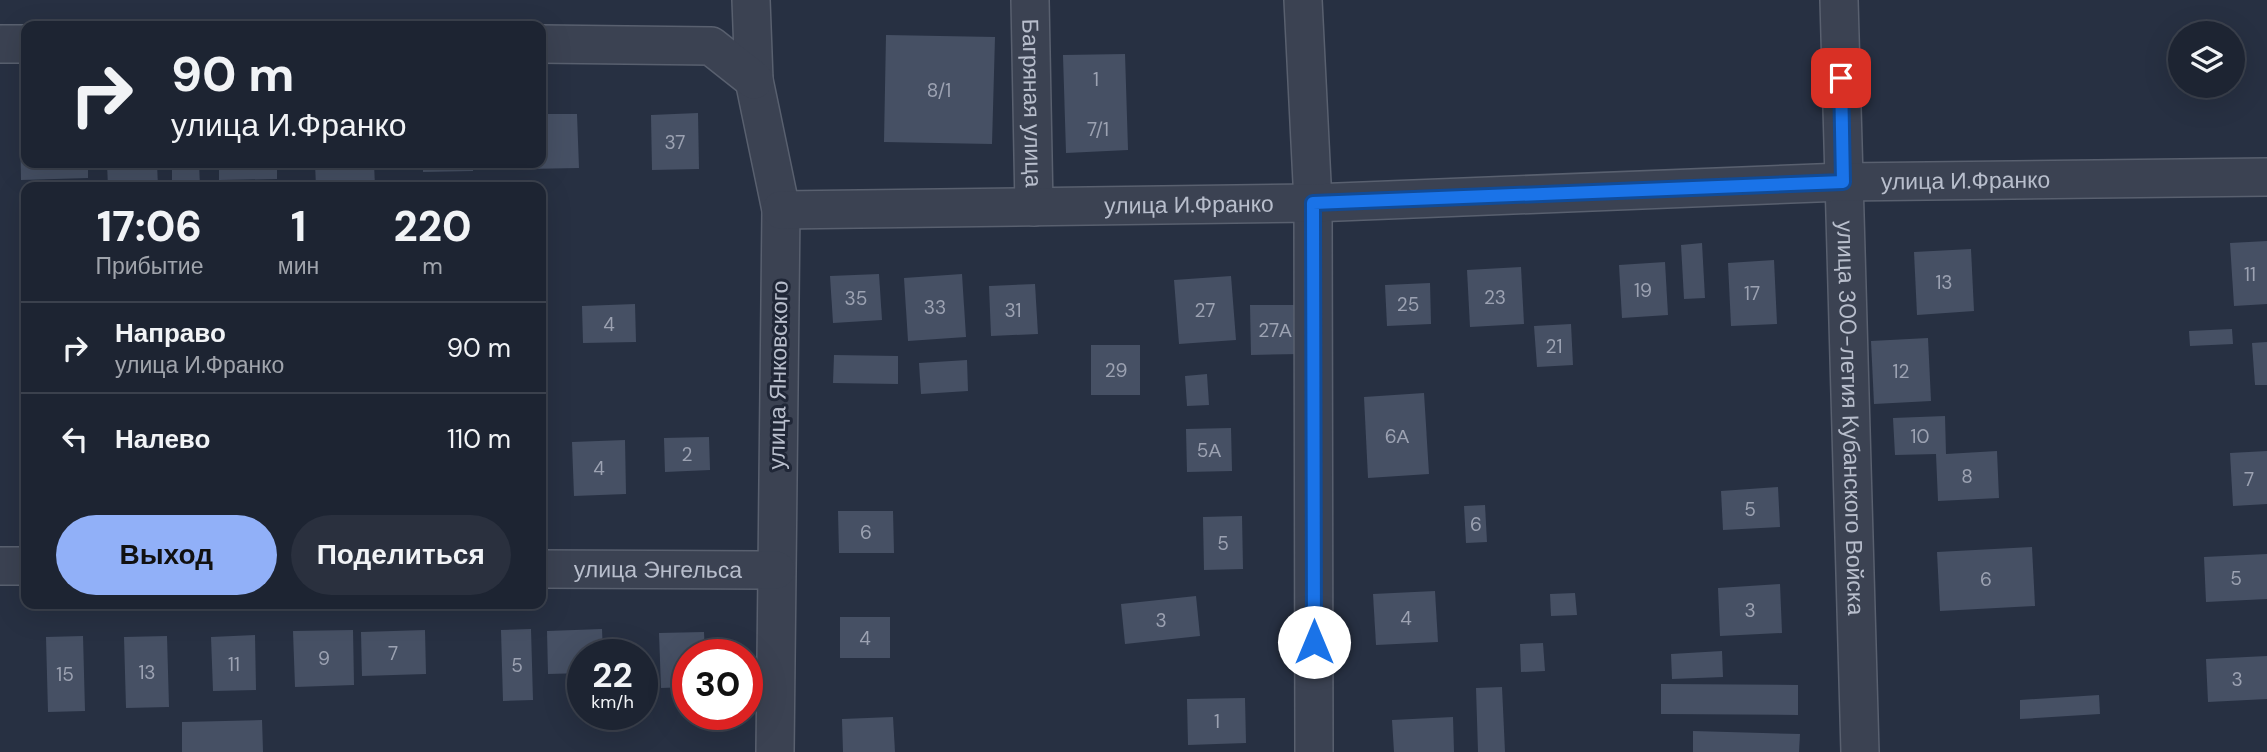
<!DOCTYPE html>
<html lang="ru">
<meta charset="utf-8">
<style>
:root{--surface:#1d2432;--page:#2a303e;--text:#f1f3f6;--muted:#a0a4ac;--line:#3b414d;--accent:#91b0f8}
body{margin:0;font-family:"DM Sans",sans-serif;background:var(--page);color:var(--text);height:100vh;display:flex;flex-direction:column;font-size:26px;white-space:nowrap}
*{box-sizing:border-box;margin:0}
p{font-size:23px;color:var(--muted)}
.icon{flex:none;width:38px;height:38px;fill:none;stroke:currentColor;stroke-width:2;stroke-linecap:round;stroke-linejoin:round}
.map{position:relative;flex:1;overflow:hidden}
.side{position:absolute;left:21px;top:182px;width:525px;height:427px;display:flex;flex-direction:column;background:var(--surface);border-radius:14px;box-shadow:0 7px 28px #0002,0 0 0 2px var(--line)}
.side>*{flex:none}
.top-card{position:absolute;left:21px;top:21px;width:525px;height:147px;border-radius:14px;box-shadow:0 7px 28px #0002,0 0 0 2px var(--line);background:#1d2432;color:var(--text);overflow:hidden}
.buttons{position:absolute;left:2168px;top:21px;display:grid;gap:14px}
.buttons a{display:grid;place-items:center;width:77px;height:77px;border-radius:50%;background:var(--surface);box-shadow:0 7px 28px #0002,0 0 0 2px var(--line);font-size:35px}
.speed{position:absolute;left:567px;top:639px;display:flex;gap:14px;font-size:35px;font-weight:700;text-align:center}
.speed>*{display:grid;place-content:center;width:91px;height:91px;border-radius:50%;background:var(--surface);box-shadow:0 7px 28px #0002,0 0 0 2px var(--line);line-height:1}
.speed small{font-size:18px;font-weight:400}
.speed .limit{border:10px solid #d22;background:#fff;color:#111}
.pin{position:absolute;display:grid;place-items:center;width:60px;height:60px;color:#fff;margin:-30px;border-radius:14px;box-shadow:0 4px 10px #0006}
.me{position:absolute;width:77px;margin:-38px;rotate:0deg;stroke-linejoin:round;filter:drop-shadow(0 0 5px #0008)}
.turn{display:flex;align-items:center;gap:24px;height:147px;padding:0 35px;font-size:32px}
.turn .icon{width:91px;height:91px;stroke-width:2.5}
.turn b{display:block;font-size:49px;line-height:60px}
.eta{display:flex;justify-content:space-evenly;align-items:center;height:119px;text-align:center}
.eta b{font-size:42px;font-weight:800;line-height:49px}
.action{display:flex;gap:14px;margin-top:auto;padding:14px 35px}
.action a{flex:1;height:80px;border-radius:42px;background:var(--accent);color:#111;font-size:28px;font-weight:800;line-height:80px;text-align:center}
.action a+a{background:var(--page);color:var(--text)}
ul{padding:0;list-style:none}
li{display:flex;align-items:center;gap:21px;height:91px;padding:0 35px;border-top:2px solid var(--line)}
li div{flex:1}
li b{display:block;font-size:26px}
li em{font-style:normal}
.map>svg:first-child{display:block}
.building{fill:#465064}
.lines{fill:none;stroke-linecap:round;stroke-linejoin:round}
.minor-casing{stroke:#59606f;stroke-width:40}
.minor{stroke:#3b4252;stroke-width:37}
.route-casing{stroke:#114b97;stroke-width:18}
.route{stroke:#1a73e8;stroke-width:12}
.labels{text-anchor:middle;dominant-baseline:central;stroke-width:6;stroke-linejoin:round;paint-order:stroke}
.number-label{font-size:19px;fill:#9ca2b2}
.street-label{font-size:23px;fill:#b8becc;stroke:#202737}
</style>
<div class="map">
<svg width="2267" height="752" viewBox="0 0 2267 752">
<rect width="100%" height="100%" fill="#273042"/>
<g class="building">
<polygon points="886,35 995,37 992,144 884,142"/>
<polygon points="1125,54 1128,150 1066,153 1063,55"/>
<polygon points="698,113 699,169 652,170 651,115"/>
<polygon points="541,114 577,114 579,168 526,169 526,163 541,163"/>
<polygon points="20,121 26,121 26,163 88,163 88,178 21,180"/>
<polygon points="107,163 157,163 158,187 108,187"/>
<polygon points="172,163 199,163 200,187 172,187"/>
<polygon points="219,163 277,163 277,179 219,180"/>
<polygon points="315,163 374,163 375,187 316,187"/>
<polygon points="423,163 473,163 473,171 423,172"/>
<polygon points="2267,241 2267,304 2234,306 2230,243"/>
<polygon points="1702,243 1705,298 1684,299 1681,245"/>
<polygon points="1971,249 1974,311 1917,315 1914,252"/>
<polygon points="1774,260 1777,324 1731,326 1728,263"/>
<polygon points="1665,262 1668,315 1622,318 1619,265"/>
<polygon points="1521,267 1524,324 1470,327 1467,270"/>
<polygon points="879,274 882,320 833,323 830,276"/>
<polygon points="962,274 966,337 908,341 904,278"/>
<polygon points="1231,276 1236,340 1179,344 1174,280"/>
<polygon points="1430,283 1431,324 1387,326 1385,285"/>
<polygon points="1035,284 1038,334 991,336 989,286"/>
<polygon points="635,304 636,342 583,343 582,306"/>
<polygon points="1250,305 1300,305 1300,354 1251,355"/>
<polygon points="1571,324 1573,365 1537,367 1534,326"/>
<polygon points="2232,329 2233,344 2190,346 2189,331"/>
<polygon points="1928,338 1931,401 1874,404 1871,341"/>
<polygon points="2267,342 2267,385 2255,385 2252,343"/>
<rect x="1091" y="345" width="49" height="50"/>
<polygon points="834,355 898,356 898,384 833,383"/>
<polygon points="967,360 968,391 921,394 919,363"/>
<polygon points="1207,374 1209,405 1187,406 1185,376"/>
<polygon points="1424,393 1429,474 1368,478 1364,397"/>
<polygon points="1945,416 1946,454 1997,451 1999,498 1938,501 1936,454 1895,455 1893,418"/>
<polygon points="1231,428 1232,471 1187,472 1186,429"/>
<polygon points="22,429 26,429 26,496 24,496"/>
<polygon points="709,437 710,470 665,472 664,438"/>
<polygon points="625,440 626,494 574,496 572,442"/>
<polygon points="2267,451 2267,504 2233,506 2230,453"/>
<polygon points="1778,487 1780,527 1723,530 1721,491"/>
<polygon points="1485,505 1487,542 1466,543 1464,506"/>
<polygon points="838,511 893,511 894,553 839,553"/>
<polygon points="1242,516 1243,569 1204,570 1203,517"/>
<polygon points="2032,547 2035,606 1940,611 1937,552"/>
<polygon points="2267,554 2267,599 2206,602 2204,557"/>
<polygon points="1780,584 1782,633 1720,636 1718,588"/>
<polygon points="1435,591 1438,642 1376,645 1373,594"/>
<polygon points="1575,593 1577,615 1551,616 1550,594"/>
<polygon points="1196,596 1200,636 1125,644 1121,604"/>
<rect x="840" y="617" width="50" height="41"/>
<polygon points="531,629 533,700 503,701 501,630"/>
<polygon points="602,629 603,654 583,654 583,673 548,674 547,631"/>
<polygon points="353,630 354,685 295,687 293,631"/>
<polygon points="425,630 426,674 362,676 361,632"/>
<polygon points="704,632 705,654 688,654 688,687 661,688 659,633"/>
<polygon points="255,635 256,690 213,691 211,637"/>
<polygon points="83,636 85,711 48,712 46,637"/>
<polygon points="167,636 169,707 126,708 124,637"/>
<polygon points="1543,643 1545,671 1521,672 1520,644"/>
<polygon points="1722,651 1723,677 1672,679 1671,654"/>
<polygon points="2267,656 2267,699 2208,702 2206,659"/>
<polygon points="1661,684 1798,685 1798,715 1661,714"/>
<polygon points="1502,687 1505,752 1478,752 1476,688"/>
<polygon points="2099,695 2100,714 2020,719 2020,700"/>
<polygon points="1245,698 1246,743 1188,745 1187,699"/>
<polygon points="893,717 895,752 843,752 842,719"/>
<polygon points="1453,717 1454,752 1394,752 1392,720"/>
<polygon points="262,720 263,752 182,752 182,722"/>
<polygon points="1693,731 1800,734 1799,752 1693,752"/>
</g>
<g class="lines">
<defs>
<g id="minor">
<polyline points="751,0 754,80 781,210 775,752"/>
<path id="s1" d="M 1030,0 L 1034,207"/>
<polyline points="1303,0 1313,203 1314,752"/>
<path id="s2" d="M 1839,0 L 1860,752"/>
<polyline points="0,44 26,44"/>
<polyline points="541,44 711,46 754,80"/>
<path id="s3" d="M 781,210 L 1313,203 L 1843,182 L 2267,177"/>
<polyline points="0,566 26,566"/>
<path id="s4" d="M 541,569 L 776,570"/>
</g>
</defs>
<use href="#minor" class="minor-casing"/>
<use href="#minor" class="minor"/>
</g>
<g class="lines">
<defs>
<polyline id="route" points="1314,642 1313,203 1843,182 1841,78"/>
</defs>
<use href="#route" class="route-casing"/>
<use href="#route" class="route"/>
</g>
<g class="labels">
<g class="number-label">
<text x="1096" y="79">1</text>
<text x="939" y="90">8/1</text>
<text x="1098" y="129">7/1</text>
<text x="675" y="142">37</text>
<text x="2250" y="274">11</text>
<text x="1944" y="282">13</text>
<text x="1643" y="290">19</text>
<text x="1752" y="293">17</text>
<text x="1495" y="297">23</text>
<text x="856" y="298">35</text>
<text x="1408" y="304">25</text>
<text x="935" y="307">33</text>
<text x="1013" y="310">31</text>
<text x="1205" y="310">27</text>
<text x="609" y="324">4</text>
<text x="1275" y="330">27А</text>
<text x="1554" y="346">21</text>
<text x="1116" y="370">29</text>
<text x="1901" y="371">12</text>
<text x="1397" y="436">6А</text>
<text x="1920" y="436">10</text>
<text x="1209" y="450">5А</text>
<text x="687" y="454">2</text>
<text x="599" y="468">4</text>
<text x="1967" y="476">8</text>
<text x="2249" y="479">7</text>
<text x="1750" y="509">5</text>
<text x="1476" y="524">6</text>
<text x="866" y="532">6</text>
<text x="1223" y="543">5</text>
<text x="2236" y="578">5</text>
<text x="1986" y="579">6</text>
<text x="1750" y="610">3</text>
<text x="1406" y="618">4</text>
<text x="1161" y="620">3</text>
<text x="865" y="638">4</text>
<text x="393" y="653">7</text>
<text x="324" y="658">9</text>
<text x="234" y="664">11</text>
<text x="517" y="665">5</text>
<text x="147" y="672">13</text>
<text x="65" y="674">15</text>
<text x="2237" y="679">3</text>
<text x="1217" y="721">1</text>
</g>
<g class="street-label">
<text stroke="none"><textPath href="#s1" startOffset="103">Багряная улица</textPath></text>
<text stroke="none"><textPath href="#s3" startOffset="1185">улица И.Франко</textPath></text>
<text stroke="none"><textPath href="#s3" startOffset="408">улица И.Франко</textPath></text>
<text transform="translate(778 375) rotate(-89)">улица Янковского</text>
<text stroke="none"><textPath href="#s2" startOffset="418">улица 300-летия Кубанского Войска</textPath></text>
<text stroke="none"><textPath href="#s4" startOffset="117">улица Энгельса</textPath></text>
</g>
</g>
</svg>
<div class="buttons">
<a><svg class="icon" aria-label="layers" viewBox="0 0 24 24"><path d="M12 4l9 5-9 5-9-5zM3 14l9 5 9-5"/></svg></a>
</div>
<div class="speed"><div>22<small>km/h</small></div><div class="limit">30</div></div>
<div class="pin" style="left:1841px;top:78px;background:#d93025"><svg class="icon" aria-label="arrive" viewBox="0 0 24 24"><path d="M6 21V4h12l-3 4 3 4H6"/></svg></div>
<svg class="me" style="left:1314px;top:642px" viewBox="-20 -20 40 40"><circle r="19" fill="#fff"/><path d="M0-13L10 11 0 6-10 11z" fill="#1a73e8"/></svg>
<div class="top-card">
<div class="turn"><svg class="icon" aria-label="right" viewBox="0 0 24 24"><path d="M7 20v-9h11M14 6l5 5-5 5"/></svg><div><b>90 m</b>улица И.Франко</div></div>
</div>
<section class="side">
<div class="eta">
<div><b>17:06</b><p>Прибытие</p></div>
<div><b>1</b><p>мин</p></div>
<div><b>220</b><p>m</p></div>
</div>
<ul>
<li><svg class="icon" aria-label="right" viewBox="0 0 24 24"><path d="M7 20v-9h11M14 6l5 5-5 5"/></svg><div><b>Направо</b><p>улица И.Франко</p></div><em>90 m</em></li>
<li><svg class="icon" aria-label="left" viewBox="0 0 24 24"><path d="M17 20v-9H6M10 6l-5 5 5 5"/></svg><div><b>Налево</b></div><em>110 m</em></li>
</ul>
<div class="action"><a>Выход</a><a>Поделиться</a></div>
</section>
</div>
